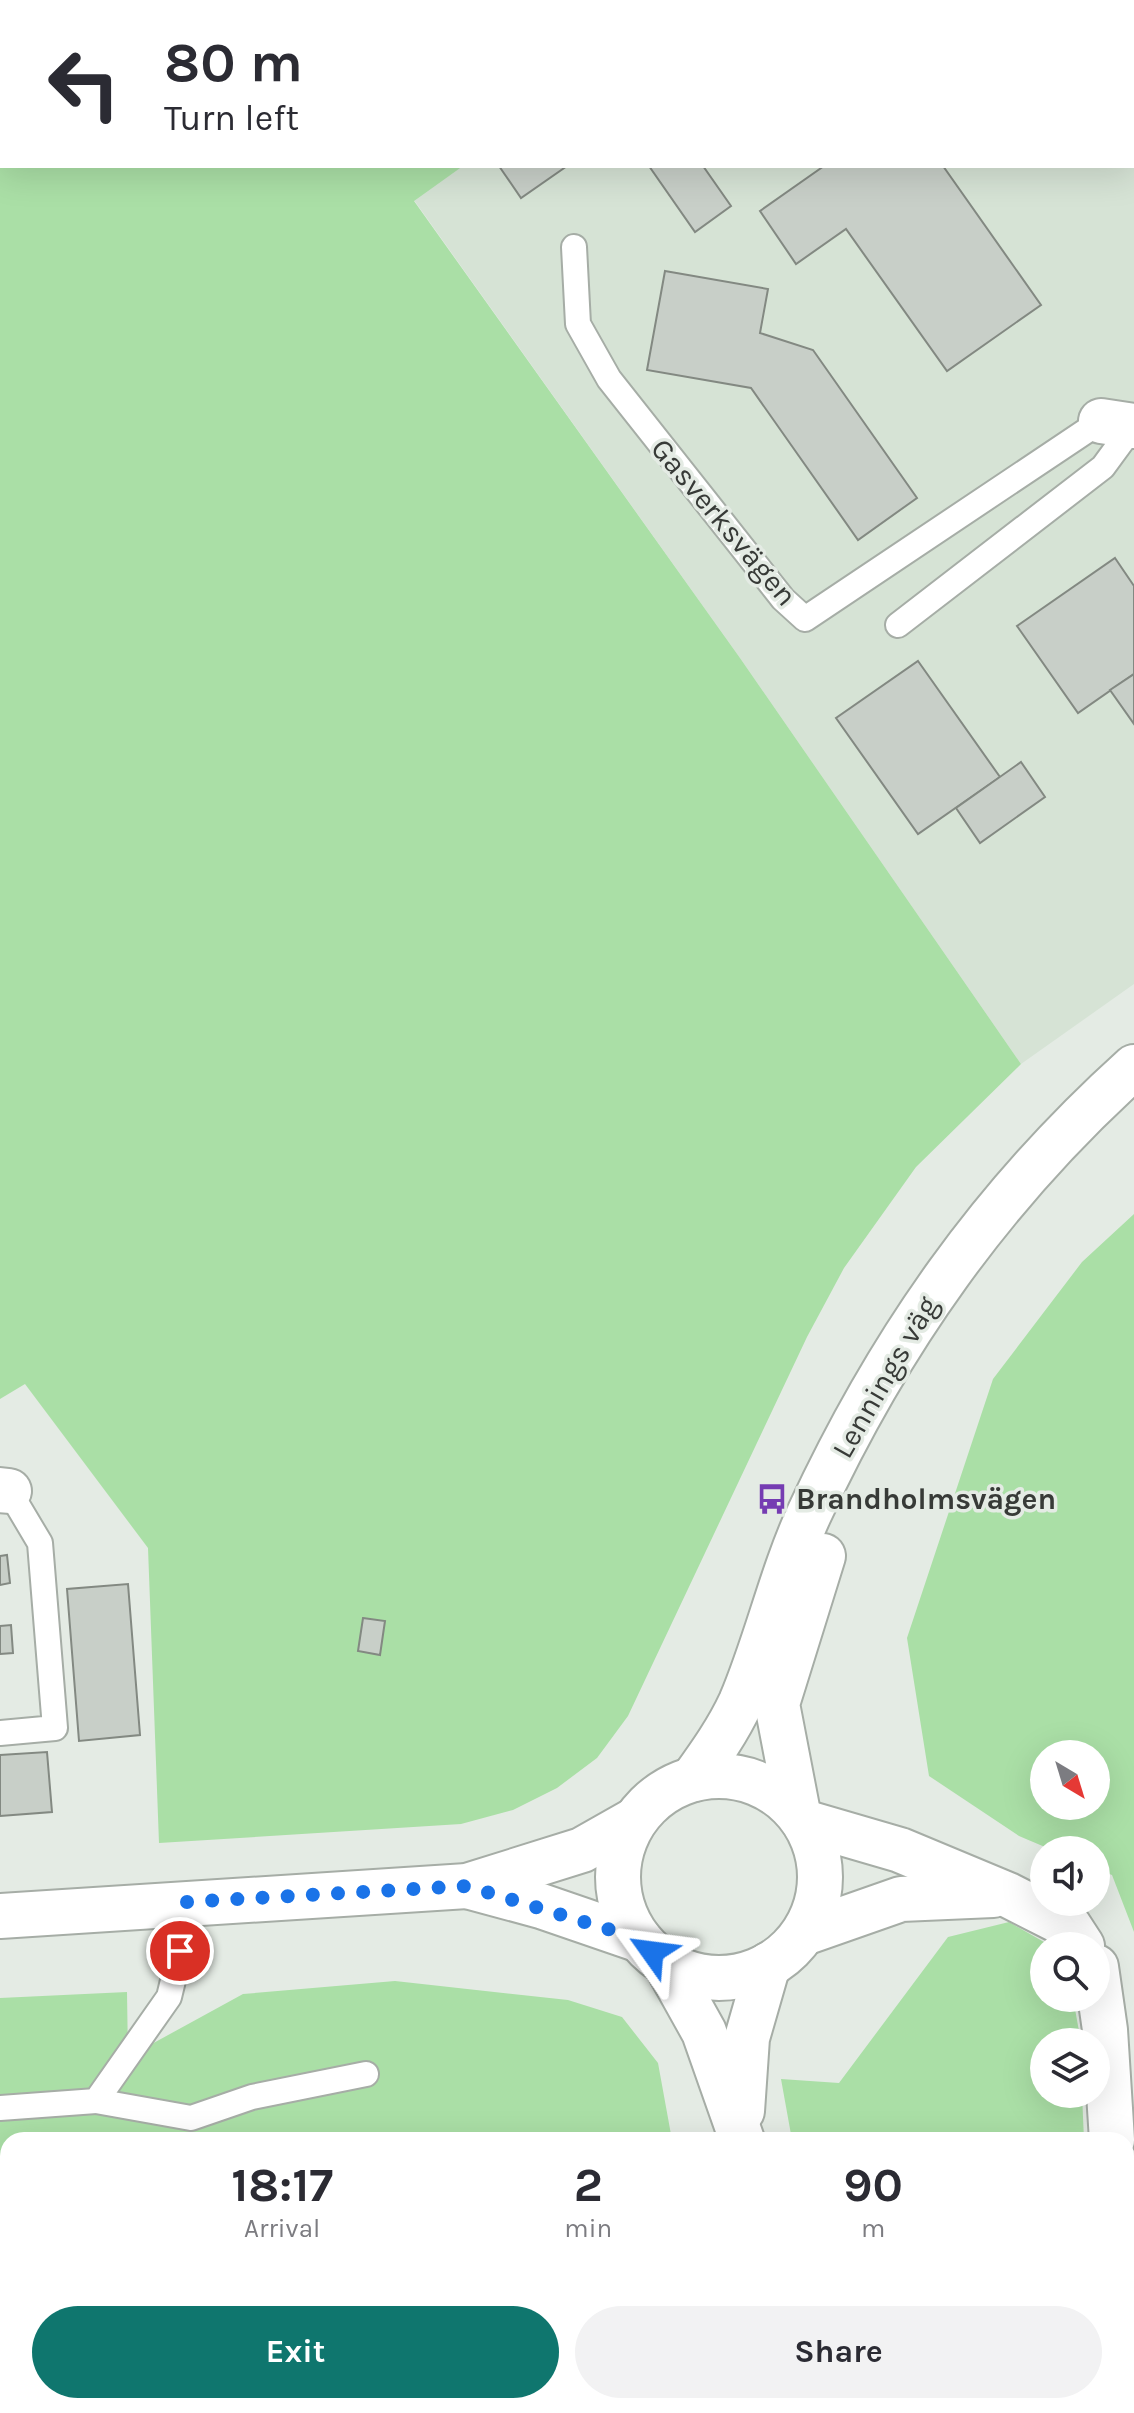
<!DOCTYPE html>
<meta charset="utf-8">
<style>
:root{--surface:#fff;--page:#f2f2f3;--text:#2b2b33;--muted:#7c7c81;--accent:#0f766e}
body{margin:0;font-family:Karla,sans-serif;background:var(--page);color:var(--text);height:100vh;display:flex;flex-direction:column;font-size:30px;white-space:nowrap}
*{box-sizing:border-box;margin:0}
p{font-size:26px;color:var(--muted)}
.icon{flex:none;width:44px;height:44px;fill:none;stroke:currentColor;stroke-width:2;stroke-linecap:round;stroke-linejoin:round}
.map{position:relative;flex:1;overflow:hidden}
.side{position:absolute;left:0px;top:2132px;width:1134px;height:282px;display:flex;flex-direction:column;background:var(--surface);border-radius:24px 24px 0 0;box-shadow:0 8px 32px #0002}
.side>*{flex:none}
.hud{position:absolute;left:0px;top:0px;width:1134px;height:168px;box-shadow:0 8px 32px #0002;background:#fff;color:var(--text);overflow:hidden}
.needle{width:52px;rotate:142deg}
.fabs{position:absolute;left:1030px;top:1740px;display:grid;gap:16px}
.fabs a{display:grid;place-items:center;width:80px;height:80px;border-radius:50%;background:var(--surface);box-shadow:0 8px 32px #0002;font-size:40px}
.pin{position:absolute;display:grid;place-items:center;width:68px;height:68px;color:#fff;margin:-34px;border:4px solid #fff;border-radius:50%;box-shadow:0 2px 8px #0007}
.me{position:absolute;width:88px;margin:-44px;rotate:301deg;stroke-linejoin:round;filter:drop-shadow(0 0 6px #0008)}
.turn{display:flex;align-items:center;gap:28px;height:168px;padding:0 32px;font-size:36px}
.turn .icon{width:104px;height:104px;stroke-width:2.5}
.turn b{display:block;font-size:56px;line-height:68px}
.eta{display:flex;justify-content:space-evenly;align-items:center;height:136px;text-align:center}
.eta b{font-size:48px;font-weight:700;line-height:56px}
.button{display:flex;gap:16px;margin-top:auto;padding:16px 32px}
.button a{flex:1;height:92px;border-radius:48px;background:var(--accent);color:#fff;font-size:32px;font-weight:700;line-height:92px;text-align:center}
.button a+a{background:var(--page);color:var(--text)}
.map>svg:first-child{display:block}
.built{fill:#d6e3d5}
.green{fill:#aadfa6;fill-rule:evenodd}
.building{fill:#c8cfc8;stroke:#838982;stroke-width:2}
.lines{fill:none;stroke-linecap:round;stroke-linejoin:round}
.service-casing{stroke:#a6ada6;stroke-width:28}
.minor-casing{stroke:#a6ada6;stroke-width:48}
.secondary-casing{stroke:#a6ada6;stroke-width:48}
.service{stroke:#fff;stroke-width:24}
.minor{stroke:#fff;stroke-width:44}
.secondary{stroke:#fff;stroke-width:44}
.route{stroke:#1a73e8;stroke-width:14;stroke-dasharray:0 25.2}
.labels{text-anchor:middle;dominant-baseline:central;stroke-width:7;stroke-linejoin:round;paint-order:stroke}
.street-label{font-size:30px;fill:#373a37;stroke:#e4ebe4}
.poi-label{font-size:30px;font-weight:bold;fill:#373a37;stroke:#e4ebe4;text-anchor:start}
</style>
<div class="map">
<svg width="1134" height="2413" viewBox="0 0 1134 2413">
<rect width="100%" height="100%" fill="#e4ebe4"/>
<polygon class="built" points="698,0 1134,0 1134,984 1021,1064 740,658 414,200 463,166 1132,166 1132,2 695,2"/>
<g class="green">
<polygon points="0,0 698,0 2,2 2,166 463,166 414,201 740,658 1021,1064 916,1167 844,1268 807,1337 628,1716 597,1758 557,1788 513,1810 461,1824 159,1843 148,1548 25,1384 0,1399"/>
<path d="M 1134,1214 L 1134,1932 L 1112,1875 L 1096,1869 L 1096,1850 L 1052,1850 L 1019,1836 L 929,1776 L 907,1638 L 993,1379 L 1082,1262 ZM 1044,1754 L 1096,1754 L 1096,1806 L 1044,1806 Z"/>
<polygon points="1009,1922 1051,1946 1044,1946 1044,1998 1073,1998 1081,2042 1044,2042 1044,2094 1082,2094 1084,2140 792,2140 781,2079 839,2083 948,1937"/>
<polygon points="395,1981 568,2000 622,2017 658,2063 672,2140 8,2140 8,2406 732,2406 734,2413 0,2413 0,1998 127,1992 128,2057 243,1994"/>
<polygon points="1126,2324 1134,2357 1134,2413 846,2413 843,2406 1126,2406"/>
</g>
<g class="building">
<polygon points="499,166 567,166 521,198"/>
<polygon points="649,166 703,166 731,206 695,232"/>
<polygon points="824,166 943,166 1041,305 947,371 846,229 796,264 760,211"/>
<polygon points="665,271 768,289 760,333 813,350 917,498 858,540 751,388 647,370"/>
<polygon points="1115,558 1134,586 1134,674 1078,713 1017,626"/>
<polygon points="918,661 1000,777 918,834 836,718"/>
<polygon points="1134,674 1134,724 1110,690"/>
<polygon points="1021,762 1045,797 980,843 956,808"/>
<polygon points="7,1555 10,1583 0,1585 0,1556"/>
<polygon points="128,1584 140,1735 79,1741 67,1589"/>
<polygon points="363,1618 385,1621 380,1655 358,1651"/>
<polygon points="11,1625 13,1653 0,1654 0,1626"/>
<polygon points="47,1752 52,1812 0,1816 0,1755"/>
</g>
<g class="lines">
<defs>
<g id="service">
<polyline points="574,247 578,324 609,379 783,599 805,619 1101,421"/>
<polyline points="898,625 1103,467 1133,426"/>
<polyline points="0,1733 55,1728 40,1543 9,1491"/>
<polyline points="96,2101 191,2118 252,2097 366,2074"/>
<polyline points="0,2108 96,2101 169,1997 186,1927 186,1902"/>
</g>
<g id="minor">
<polyline points="1101,421 1134,426"/>
<polyline points="0,1490 9,1491"/>
<polyline points="804,1822 900,1850 1008,1895 1069,1926 1082,1946"/>
<polyline points="467,1886 541,1906 640,1940"/>
<polyline points="0,1916 467,1886 582,1850 635,1820"/>
<polyline points="804,1933 901,1899 993,1895"/>
<polyline points="1096,1967 1105,2030 1112,2140"/>
<polyline points="1126,2197 1134,2227"/>
</g>
<g id="secondary">
<circle cx="719" cy="1877" r="101"/>
<path d="M 693,1779 C 711,1754 728,1730 741,1702 C 767,1641 781,1575 809,1514 C 889,1341 992,1195 1134,1067"/>
<polyline points="798,1813 777,1704 823,1556"/>
<polyline points="665,1962 704,2032 742,2140"/>
<polyline points="742,2111 747,2038 768,1965"/>
<polyline points="806,2406 808,2413"/>
</g>
</defs>
<use href="#service" class="service-casing"/>
<use href="#minor" class="minor-casing"/>
<use href="#secondary" class="secondary-casing"/>
<use href="#service" class="service"/>
<use href="#minor" class="minor"/>
<use href="#secondary" class="secondary"/>
</g>
<g class="lines">
<polyline class="route" points="180,1951 186,1902 467,1886 614,1931 640,1940 652,1952"/>
</g>
<defs>
<symbol id="bus-bare" viewBox="-9 -9 18 18"><path d="M-5-6H5V4H4V6H2V4H-2V6H-4V4H-5ZM-3.5-4V0h7V-4ZM-3.5 1.2v1.5H-2V1.2ZM2 1.2v1.5H3.5V1.2Z" fill="#753cb2" stroke="#e4ebe4" stroke-width="2.5" paint-order="stroke"/></symbol>
</defs>
<g fill-rule="evenodd">
<use href="#bus-bare" x="750" y="1477" width="44" height="44"/>
</g>
<g class="labels">
<g class="street-label">
<text transform="translate(724 522) rotate(50)">Gasverksvägen</text>
<text transform="translate(885 1377) rotate(-60)">Lennings väg</text>
</g>
<g class="poi-label">
<text x="796" y="1499">Brandholmsvägen</text>
</g>
</g>
</svg>
<div class="fabs">
<a><svg class="needle" viewBox="-14 -14 28 28"><path d="M0-13l5 13h-10z" fill="#e53935"/><path d="M0 13l5-13h-10z" fill="#7c7c81"/></svg></a>
<a><svg class="icon" aria-label="sound" viewBox="0 0 24 24"><path d="M4 9h4l5-4v14l-5-4H4zM17 9q2 3 0 6"/></svg></a>
<a><svg class="icon" aria-label="search" viewBox="0 0 24 24"><circle cx="10" cy="10" r="6"/><path d="M15 15l6 6"/></svg></a>
<a><svg class="icon" aria-label="layers" viewBox="0 0 24 24"><path d="M12 4l9 5-9 5-9-5zM3 14l9 5 9-5"/></svg></a>
</div>
<div class="pin" style="left:180px;top:1951px;background:#d93025"><svg class="icon" aria-label="arrive" viewBox="0 0 24 24"><path d="M6 21V4h12l-3 4 3 4H6"/></svg></div>
<svg class="me" style="left:652px;top:1952px" viewBox="-20 -20 40 40"><path d="M0-17L14 15 0 8-14 15z" fill="#1a73e8" stroke="#fff" stroke-width="4"/></svg>
<div class="hud">
<div class="turn"><svg class="icon" aria-label="left" viewBox="0 0 24 24"><path d="M17 20v-9H6M10 6l-5 5 5 5"/></svg><div><b>80 m</b>Turn left</div></div>
</div>
<section class="side">
<div class="eta">
<div><b>18:17</b><p>Arrival</p></div>
<div><b>2</b><p>min</p></div>
<div><b>90</b><p>m</p></div>
</div>
<div class="button"><a>Exit</a><a>Share</a></div>
</section>
</div>
